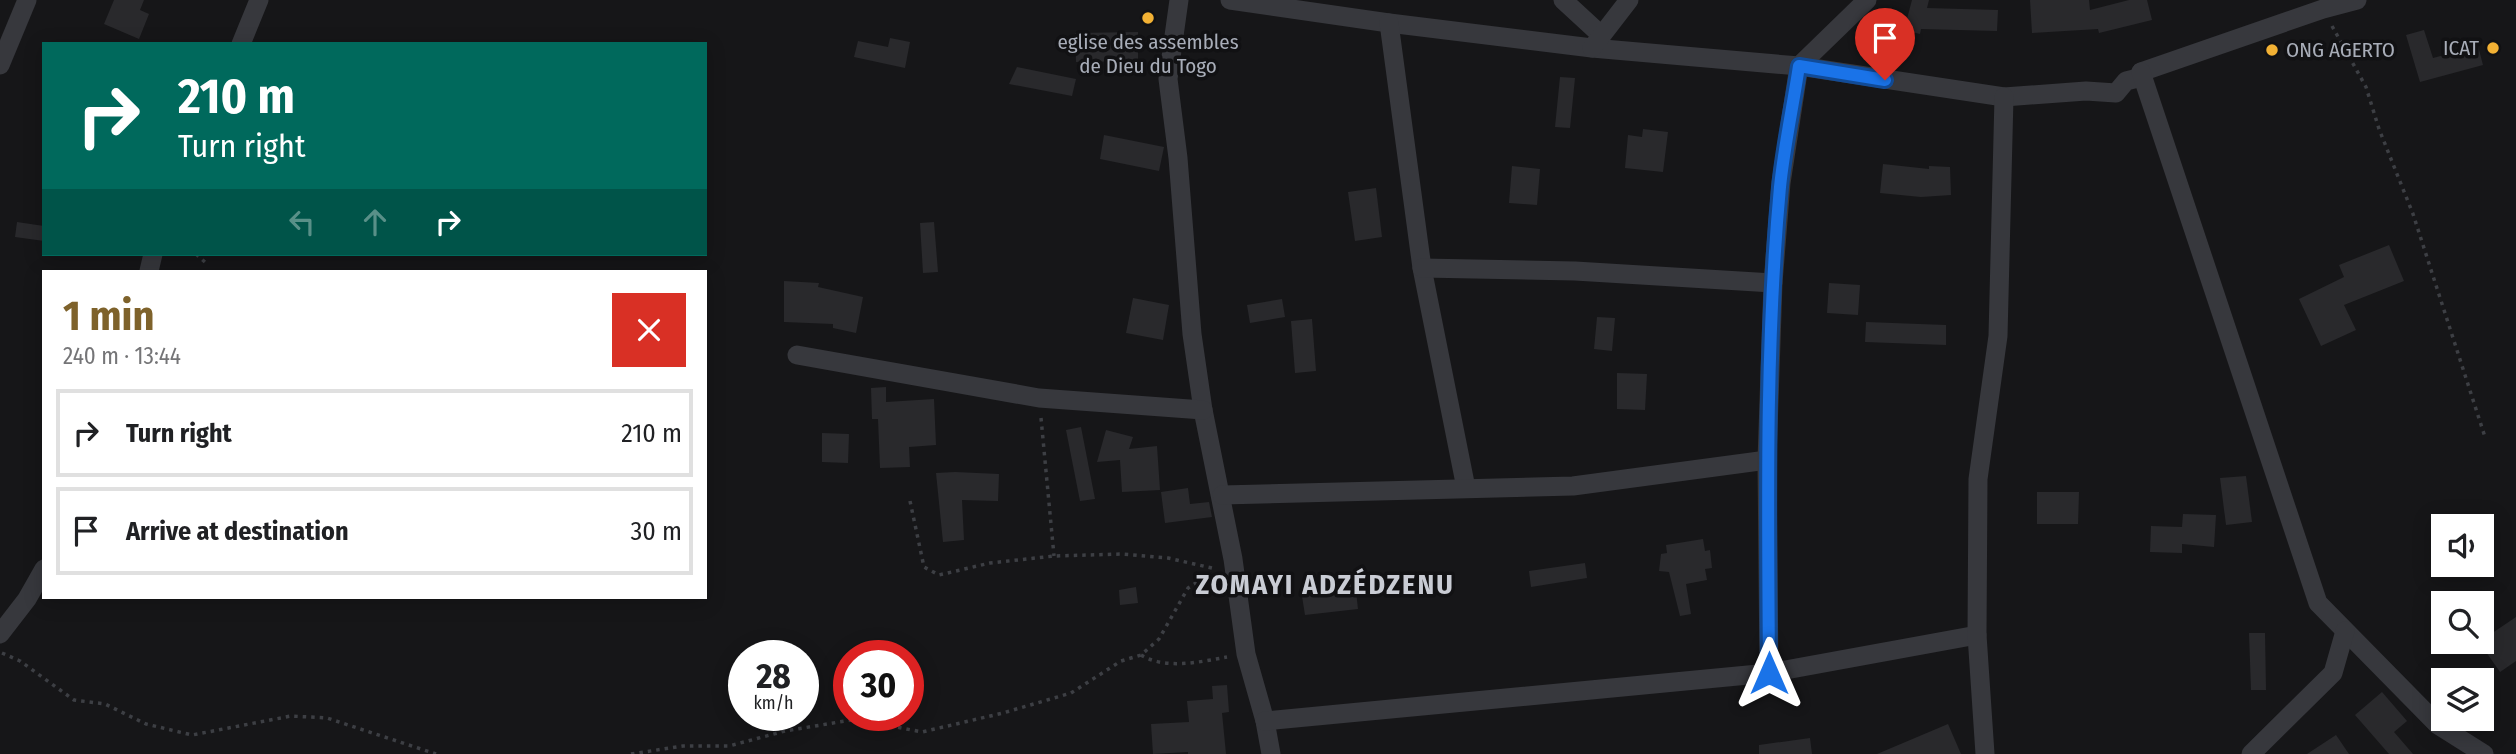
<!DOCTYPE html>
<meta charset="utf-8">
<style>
:root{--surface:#fff;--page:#f6f6f6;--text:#202124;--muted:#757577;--line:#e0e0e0;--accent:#7e622b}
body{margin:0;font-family:"Fira Sans Condensed",sans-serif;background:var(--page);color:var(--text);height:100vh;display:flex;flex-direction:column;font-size:26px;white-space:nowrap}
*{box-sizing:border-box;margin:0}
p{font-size:23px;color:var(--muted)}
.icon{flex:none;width:38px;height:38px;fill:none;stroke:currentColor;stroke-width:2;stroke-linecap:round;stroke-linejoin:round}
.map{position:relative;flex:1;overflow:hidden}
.side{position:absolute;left:42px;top:270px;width:665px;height:329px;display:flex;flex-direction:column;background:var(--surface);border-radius:0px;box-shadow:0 4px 18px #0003}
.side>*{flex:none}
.hud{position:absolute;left:42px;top:42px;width:665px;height:214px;border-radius:0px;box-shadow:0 4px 18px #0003;background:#00695c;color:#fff;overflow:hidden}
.fabs{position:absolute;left:2431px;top:514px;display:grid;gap:14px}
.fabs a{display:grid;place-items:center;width:63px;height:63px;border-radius:0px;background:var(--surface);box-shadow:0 4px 18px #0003;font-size:35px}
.speed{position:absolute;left:728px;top:640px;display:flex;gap:14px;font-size:35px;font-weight:700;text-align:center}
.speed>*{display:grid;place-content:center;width:91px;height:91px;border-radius:50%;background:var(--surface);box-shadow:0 4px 18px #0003;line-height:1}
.speed small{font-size:18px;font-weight:400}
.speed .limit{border:10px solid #d22;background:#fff;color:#111}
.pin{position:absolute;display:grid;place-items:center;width:60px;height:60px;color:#fff;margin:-72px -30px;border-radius:50% 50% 50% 0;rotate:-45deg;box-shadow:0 0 7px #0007}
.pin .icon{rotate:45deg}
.me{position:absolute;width:77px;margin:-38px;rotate:0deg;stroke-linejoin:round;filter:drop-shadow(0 0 5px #0008)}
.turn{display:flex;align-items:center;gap:24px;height:147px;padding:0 21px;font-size:32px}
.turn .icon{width:91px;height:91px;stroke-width:2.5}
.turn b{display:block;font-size:49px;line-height:60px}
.lanes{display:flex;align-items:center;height:66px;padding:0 21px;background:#0003;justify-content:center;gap:35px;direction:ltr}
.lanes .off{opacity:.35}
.round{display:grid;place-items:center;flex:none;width:74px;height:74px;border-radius:0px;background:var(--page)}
.overview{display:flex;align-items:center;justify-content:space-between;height:119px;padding:0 21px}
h1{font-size:42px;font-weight:700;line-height:52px;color:var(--accent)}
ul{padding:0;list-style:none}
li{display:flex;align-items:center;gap:21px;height:88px;margin:0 14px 10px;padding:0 7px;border:4px solid var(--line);border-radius:0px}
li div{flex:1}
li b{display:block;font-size:26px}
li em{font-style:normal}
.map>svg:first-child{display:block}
.building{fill:#29292c}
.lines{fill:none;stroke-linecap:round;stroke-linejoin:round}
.path{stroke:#3d3f44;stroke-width:3.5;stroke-dasharray:3.5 5;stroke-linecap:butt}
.street{stroke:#37383d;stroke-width:19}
.route-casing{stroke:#114b97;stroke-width:18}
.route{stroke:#1a73e8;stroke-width:12}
.poi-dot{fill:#f2b134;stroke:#111113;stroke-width:2.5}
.labels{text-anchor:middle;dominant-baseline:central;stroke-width:7;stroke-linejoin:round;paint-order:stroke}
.poi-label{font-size:21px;fill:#a8adb8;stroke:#111113}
.district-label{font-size:28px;font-weight:bold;letter-spacing:2px;fill:#c9ccd4;stroke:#111113}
</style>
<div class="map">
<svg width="2516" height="754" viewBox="0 0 2516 754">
<rect width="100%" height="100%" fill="#161618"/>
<g class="building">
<polygon points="114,0 144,0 140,10 149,14 139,39 104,24"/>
<polygon points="1912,0 1929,0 1927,8 1998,10 1997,31 1921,29 1920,34 1904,30"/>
<polygon points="2030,0 2089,0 2090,10 2129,0 2147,0 2152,20 2099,33 2098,29 2032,33"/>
<polygon points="2424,30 2433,58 2478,46 2483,65 2420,82 2406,35"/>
<polygon points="1138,32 1138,61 1076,62 1075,33"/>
<polygon points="890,38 910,42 905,68 854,57 858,41 888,47"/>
<polygon points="1017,67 1076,79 1072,96 1009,84"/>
<polygon points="1560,77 1575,78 1570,128 1555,127"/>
<polygon points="1643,129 1668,132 1663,172 1625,168 1628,135 1642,137"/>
<polygon points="1104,135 1164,147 1159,171 1100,159"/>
<polygon points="1883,164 1929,169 1929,166 1950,167 1951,195 1921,197 1880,193"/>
<polygon points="1512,166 1540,169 1537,205 1509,203"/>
<polygon points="1376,188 1382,237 1355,241 1348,192"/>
<polygon points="17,222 44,226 44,241 15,237"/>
<polygon points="934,222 938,272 923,273 920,223"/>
<polygon points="2389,245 2404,281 2344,305 2356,330 2321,346 2299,299 2344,277 2339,265"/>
<polygon points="784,281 819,283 818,287 863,297 856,333 833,328 833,324 784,322"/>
<polygon points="1829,283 1860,285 1858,315 1827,313"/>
<polygon points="1133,298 1169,305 1163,340 1126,333"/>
<polygon points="1282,299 1285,317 1250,323 1247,305"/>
<polygon points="1597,317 1615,318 1612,351 1594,349"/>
<polygon points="1312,319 1316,371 1295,373 1291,321"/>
<polygon points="1866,322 1946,325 1946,345 1865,342"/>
<polygon points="1617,373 1647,374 1645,410 1617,409"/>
<polygon points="886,387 886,402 934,399 936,445 909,447 910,467 880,468 878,419 872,419 871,388"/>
<polygon points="1081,427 1095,499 1080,501 1066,430"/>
<polygon points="1106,430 1133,437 1129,449 1157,446 1160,490 1122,492 1120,460 1097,462"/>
<polygon points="822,433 849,434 848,463 822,462"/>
<polygon points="955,472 999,474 998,501 962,500 964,540 943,542 936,473"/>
<polygon points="2246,476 2252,522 2226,525 2220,478"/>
<polygon points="1188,488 1190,504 1209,502 1212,517 1165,523 1161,492"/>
<polygon points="2037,492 2079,492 2078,524 2037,524"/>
<polygon points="2183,514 2216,515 2214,547 2182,544 2182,553 2150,552 2151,526 2182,527"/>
<polygon points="1703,539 1705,551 1710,550 1712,568 1705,569 1707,580 1686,584 1691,614 1680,616 1669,572 1659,571 1661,554 1667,553 1666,545"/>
<polygon points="1585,563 1587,578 1531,587 1529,571"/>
<polygon points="1355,583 1358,609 1305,615 1301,590"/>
<polygon points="1136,587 1138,603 1120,605 1119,590"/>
<polygon points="2516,617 2516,661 2500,672 2479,642"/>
<polygon points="2249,633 2265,633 2266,690 2251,690"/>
<polygon points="1227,685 1229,712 1222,713 1226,754 1188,754 1188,752 1153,754 1151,724 1189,722 1187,701 1213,699 1212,686"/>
<polygon points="2382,692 2407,721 2394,732 2413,754 2389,754 2355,715"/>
<polygon points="1948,724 1961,754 1877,754"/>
<polygon points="2336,735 2349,754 2307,754"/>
<polygon points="1810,738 1812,754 1759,754 1759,745"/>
</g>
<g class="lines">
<g class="path">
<polyline points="2332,26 2366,87 2379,129 2413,214 2485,437"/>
<polyline points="196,254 207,264"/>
<polyline points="1041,418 1054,556"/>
<polyline points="910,501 924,567 939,575 990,563 1054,556 1121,554 1168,558 1216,569"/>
<polyline points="2,653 20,661 74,700 105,704 146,724 192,735 291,716 327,718 436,754"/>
<path d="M 1141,655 C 1166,670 1199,662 1227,657"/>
<polyline points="631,754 683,746 729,746 785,731 863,718 881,724 922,732 1003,713 1071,693 1121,661 1141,655 1159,639 1188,588 1215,571"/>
</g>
<g class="street">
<polyline points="1179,0 1168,79 1178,158 1192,334 1203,410 1233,559 1246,654 1265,721 1271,754"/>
<polyline points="1230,0 1389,23 1592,48 1799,66 2004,97 2086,91 2116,93 2126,81 2138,78 2141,72 2323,9 2357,0"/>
<polyline points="1563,0 1601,35"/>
<polyline points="1389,23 1422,268 1466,488"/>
<polyline points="241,44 259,0"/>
<polyline points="1592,48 1629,0"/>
<polyline points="0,65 27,0"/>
<polyline points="2141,72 2318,603 2438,725 2484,754"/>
<polyline points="1422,268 1575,271 1773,283"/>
<polyline points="149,271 153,254"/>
<polyline points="797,355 1039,398 1203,410"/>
<polyline points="1222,495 1573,486 1767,460"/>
<polyline points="0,634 27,599 44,569"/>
<polyline points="1769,673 1767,460 1773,283 1781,183 1799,66 1867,0"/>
<polyline points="1265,721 1769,673 1977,635"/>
<polyline points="1985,754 1977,635 1978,479 1998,336 2004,97"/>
<polyline points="2251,754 2333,673 2345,631"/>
</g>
</g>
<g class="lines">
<defs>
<path id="route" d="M 1769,673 C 1768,511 1765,349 1780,187 C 1784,147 1793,106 1799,66 L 1885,80"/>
</defs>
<use href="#route" class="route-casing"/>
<use href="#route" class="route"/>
</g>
<g class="poi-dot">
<circle cx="1148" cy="18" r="7"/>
<circle cx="2493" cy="48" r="7"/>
<circle cx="2272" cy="50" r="7"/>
</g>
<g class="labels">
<g class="poi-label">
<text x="1148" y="42">eglise des assembles<tspan x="1148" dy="24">de Dieu du Togo</tspan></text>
<text x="2479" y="48" text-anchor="end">ICAT</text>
<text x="2286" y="50" text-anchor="start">ONG AGERTO</text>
</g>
<g class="district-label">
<text x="1325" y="584">ZOMAYI ADZÉDZENU</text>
</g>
</g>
</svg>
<div class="fabs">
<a><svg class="icon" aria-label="sound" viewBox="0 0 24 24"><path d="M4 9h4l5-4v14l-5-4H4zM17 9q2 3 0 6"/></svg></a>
<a><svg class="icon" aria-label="search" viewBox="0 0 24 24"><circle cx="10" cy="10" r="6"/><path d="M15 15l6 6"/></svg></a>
<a><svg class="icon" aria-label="layers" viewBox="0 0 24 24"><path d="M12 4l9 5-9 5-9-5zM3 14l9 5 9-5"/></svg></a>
</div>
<div class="speed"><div>28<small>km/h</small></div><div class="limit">30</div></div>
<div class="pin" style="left:1885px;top:80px;background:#d93025"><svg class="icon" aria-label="arrive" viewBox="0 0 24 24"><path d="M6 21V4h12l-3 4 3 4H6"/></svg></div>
<svg class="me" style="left:1769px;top:673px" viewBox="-20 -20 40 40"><path d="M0-17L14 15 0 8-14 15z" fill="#1a73e8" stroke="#fff" stroke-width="4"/></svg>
<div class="hud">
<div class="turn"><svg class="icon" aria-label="right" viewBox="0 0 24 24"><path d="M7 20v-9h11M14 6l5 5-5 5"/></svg><div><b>210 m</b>Turn right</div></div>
<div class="lanes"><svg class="icon off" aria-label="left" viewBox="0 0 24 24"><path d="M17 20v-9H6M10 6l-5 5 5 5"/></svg><svg class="icon off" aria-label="ahead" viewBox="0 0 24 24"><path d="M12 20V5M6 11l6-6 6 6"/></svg><svg class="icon" aria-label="right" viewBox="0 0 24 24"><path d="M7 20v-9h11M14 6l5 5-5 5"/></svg></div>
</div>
<section class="side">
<div class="overview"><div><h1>1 min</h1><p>240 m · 13:44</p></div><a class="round" style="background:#d93025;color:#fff"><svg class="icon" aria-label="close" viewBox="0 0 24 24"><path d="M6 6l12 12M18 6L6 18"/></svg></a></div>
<ul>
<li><svg class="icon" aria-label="right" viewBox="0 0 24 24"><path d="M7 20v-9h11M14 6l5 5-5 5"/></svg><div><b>Turn right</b></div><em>210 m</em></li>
<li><svg class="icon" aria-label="arrive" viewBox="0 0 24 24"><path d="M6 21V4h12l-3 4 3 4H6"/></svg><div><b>Arrive at destination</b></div><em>30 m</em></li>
</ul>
</section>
</div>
